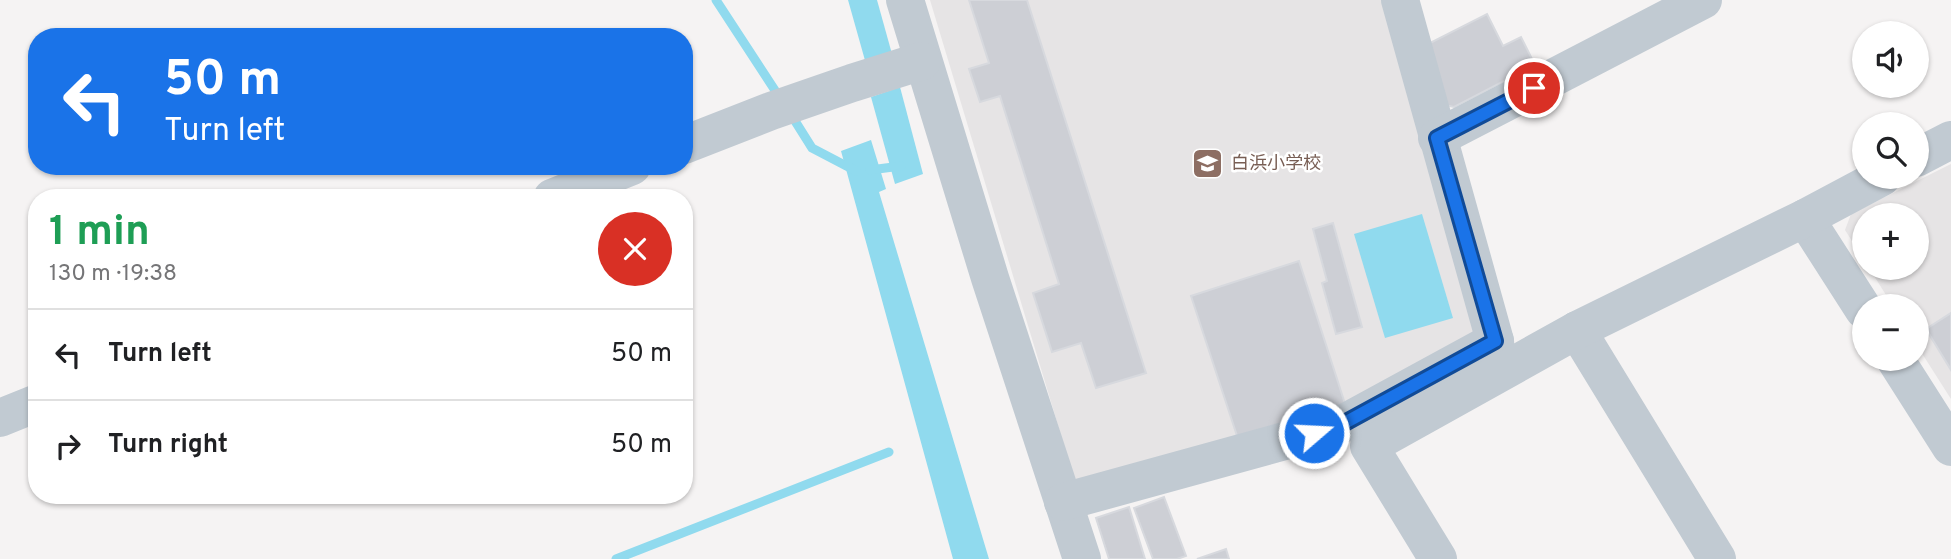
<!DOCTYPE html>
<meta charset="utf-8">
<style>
:root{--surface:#fff;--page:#f6f6f6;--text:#202124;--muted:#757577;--line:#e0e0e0}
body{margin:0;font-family:Overpass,"Noto Sans JP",sans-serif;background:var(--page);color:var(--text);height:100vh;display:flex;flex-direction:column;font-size:26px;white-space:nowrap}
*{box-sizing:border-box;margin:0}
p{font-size:23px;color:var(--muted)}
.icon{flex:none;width:38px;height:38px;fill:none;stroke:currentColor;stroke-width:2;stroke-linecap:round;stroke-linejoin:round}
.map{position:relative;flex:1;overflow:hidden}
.details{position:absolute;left:28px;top:189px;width:665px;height:315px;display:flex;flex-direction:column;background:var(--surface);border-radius:28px;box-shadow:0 2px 5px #0004}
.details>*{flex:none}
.guide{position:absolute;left:28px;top:28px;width:665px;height:147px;border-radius:28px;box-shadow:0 2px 5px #0004;background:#1a73e8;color:#fff;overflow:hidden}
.fabs{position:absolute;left:1852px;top:21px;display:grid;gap:14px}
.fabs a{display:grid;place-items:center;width:77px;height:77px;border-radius:50%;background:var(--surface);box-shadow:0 2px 5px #0004;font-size:35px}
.pin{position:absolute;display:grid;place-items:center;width:60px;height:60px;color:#fff;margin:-30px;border:4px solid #fff;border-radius:50%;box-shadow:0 2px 7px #0007}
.me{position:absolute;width:77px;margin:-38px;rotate:71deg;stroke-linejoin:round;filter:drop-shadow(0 0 5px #0008)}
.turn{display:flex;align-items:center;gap:24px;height:147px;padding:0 21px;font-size:32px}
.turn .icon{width:91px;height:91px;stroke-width:2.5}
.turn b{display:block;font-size:49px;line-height:60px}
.round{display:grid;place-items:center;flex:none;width:74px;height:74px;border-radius:37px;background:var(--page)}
.head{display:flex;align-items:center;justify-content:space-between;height:119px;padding:0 21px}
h1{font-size:42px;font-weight:700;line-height:52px;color:#1e9e55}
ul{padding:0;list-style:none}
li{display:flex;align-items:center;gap:21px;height:91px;padding:0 21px;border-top:2px solid var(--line)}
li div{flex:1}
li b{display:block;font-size:26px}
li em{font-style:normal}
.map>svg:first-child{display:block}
.education{fill:#e6e4e5}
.water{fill:#90daee}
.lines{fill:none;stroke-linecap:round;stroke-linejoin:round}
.stream{stroke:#90daee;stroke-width:9}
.building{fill:#cdcfd5;stroke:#d7d9de;stroke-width:2}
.minor{stroke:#c1cad2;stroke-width:38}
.route-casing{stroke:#114b97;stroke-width:18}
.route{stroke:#1a73e8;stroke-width:12}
.labels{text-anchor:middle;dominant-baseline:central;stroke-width:5;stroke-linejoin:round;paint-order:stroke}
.education-label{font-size:18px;fill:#785e54;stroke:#fff;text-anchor:start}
</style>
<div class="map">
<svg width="1951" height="559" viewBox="0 0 1951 559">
<rect width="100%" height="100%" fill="#f5f3f3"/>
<g class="education">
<polygon points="930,0 1388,0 1487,328 1351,402 1076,485"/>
<polygon points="1951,164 1951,399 1916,344 1916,306 1893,306 1869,268 1916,268 1916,215 1864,215 1864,260 1845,230 1851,214"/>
</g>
<g class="water">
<polygon points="848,0 877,0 892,54 866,64"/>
<polygon points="900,87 923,174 895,184 871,97"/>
<polygon points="871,140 886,189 879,192 989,559 953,559 841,151"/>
<polygon points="1422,214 1453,318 1385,338 1354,234"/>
</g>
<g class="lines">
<g class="stream">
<polyline points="716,0 780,98"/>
<polyline points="790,113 812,148 856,171"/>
<polyline points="870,170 901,166"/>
<polyline points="616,559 889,452"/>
</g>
</g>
<g class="building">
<polygon points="969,0 1027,0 1146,373 1096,388 1081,343 1052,352 1033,293 1059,284 1000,96 980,102 969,69 989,63"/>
<polygon points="1487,14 1503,46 1521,37 1535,65 1454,107 1445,105 1428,44"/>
<polygon points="1333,223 1362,327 1336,334 1322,283 1327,281 1313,229"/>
<polygon points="1299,261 1348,413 1241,448 1191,296"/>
<polygon points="1951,313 1951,370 1926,329"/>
<polygon points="1164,497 1186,556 1177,559 1153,559 1134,508"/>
<polygon points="1129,507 1145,559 1109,559 1096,518"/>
<polygon points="1226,549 1229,559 1197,559"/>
</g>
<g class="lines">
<g class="minor">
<polyline points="905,0 990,278 1082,559"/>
<polyline points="1400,0 1495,341 1497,365"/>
<polyline points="1437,138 1703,0"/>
<polyline points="684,145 771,111 852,83 922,61"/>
<polyline points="1916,158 1951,140"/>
<polyline points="552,198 632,166"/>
<polyline points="1805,218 1864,310"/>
<polyline points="1577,330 1717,559"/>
<polyline points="1895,359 1951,447"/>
<polyline points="0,418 37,403"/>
<polyline points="1063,502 1339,426 1495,341"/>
<polyline points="1438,559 1369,446 1577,330 1805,218 1882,177"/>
</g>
</g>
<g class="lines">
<defs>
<polyline id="route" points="1314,433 1339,426 1495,341 1437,138 1534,88"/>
</defs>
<use href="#route" class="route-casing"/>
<use href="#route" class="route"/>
</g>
<defs>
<symbol id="school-square" viewBox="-11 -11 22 22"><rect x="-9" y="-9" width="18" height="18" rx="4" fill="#8d6e63" stroke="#fff"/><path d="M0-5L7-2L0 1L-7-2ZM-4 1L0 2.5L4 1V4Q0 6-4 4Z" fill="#fff"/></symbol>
</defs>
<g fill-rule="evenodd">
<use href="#school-square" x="1190" y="146" width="35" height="35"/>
</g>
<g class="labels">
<g class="education-label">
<text x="1231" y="164">白浜小学校</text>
</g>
</g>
</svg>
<div class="fabs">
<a><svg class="icon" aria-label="sound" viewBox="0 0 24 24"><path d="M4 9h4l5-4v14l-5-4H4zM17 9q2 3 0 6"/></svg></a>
<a><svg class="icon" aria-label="search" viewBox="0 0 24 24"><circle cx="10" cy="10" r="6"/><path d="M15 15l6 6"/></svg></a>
<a>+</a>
<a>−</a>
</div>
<div class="pin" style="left:1534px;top:88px;background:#d93025"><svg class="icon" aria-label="arrive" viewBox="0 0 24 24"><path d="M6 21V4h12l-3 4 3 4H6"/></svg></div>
<svg class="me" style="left:1314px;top:433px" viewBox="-20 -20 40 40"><circle r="17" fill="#1a73e8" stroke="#fff" stroke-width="3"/><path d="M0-11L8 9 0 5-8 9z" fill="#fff"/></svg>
<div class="guide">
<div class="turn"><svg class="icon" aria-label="left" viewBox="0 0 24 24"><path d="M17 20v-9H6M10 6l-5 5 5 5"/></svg><div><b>50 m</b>Turn left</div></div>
</div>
<section class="details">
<div class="head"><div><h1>1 min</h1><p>130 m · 19:38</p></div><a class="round" style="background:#d93025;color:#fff"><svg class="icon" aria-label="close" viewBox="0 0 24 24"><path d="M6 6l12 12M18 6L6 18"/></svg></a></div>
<ul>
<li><svg class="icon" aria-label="left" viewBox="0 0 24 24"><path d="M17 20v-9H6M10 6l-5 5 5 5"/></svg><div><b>Turn left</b></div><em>50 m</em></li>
<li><svg class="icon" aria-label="right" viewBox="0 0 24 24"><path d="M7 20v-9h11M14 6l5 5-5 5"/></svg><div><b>Turn right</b></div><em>50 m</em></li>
</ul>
</section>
</div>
